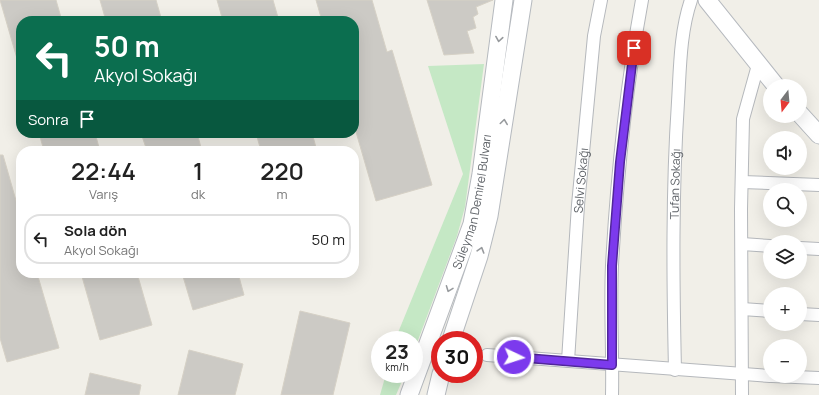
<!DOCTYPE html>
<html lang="tr">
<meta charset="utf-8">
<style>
:root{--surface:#fff;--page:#f6f6f6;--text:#222;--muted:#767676;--line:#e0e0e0}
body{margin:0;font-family:Manrope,sans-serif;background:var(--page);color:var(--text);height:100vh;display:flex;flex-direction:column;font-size:15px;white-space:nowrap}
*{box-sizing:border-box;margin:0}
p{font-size:13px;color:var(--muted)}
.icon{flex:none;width:22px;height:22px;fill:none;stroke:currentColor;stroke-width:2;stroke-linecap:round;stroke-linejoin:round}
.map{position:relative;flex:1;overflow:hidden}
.side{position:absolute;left:16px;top:146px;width:343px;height:132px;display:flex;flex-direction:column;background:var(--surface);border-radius:16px;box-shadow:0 4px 16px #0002}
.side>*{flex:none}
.guide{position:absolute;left:16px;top:16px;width:343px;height:122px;border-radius:16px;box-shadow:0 4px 16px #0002;background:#0b6e4f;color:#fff;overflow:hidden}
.needle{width:26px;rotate:196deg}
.fabs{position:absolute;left:763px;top:79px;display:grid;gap:8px}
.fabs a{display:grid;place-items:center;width:44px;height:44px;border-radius:50%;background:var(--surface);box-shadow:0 4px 16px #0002;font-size:20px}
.speed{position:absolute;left:371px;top:331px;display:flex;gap:8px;font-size:20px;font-weight:700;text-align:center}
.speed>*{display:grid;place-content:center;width:52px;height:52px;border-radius:50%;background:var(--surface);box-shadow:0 4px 16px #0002;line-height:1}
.speed small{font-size:10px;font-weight:400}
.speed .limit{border:6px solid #d22;background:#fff;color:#111}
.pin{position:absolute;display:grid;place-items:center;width:34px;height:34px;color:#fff;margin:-17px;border-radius:8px;box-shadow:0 2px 6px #0006}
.me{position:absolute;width:44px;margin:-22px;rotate:94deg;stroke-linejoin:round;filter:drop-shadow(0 0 3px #0008)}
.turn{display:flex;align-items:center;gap:14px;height:84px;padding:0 12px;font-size:18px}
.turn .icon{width:52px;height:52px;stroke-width:2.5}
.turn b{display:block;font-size:28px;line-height:34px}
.then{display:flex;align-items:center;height:38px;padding:0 12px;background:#0003;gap:8px;font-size:15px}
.eta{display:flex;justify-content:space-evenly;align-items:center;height:68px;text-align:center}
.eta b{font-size:24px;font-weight:600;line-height:28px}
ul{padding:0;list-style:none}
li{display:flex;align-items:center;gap:12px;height:50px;margin:0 8px 6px;padding:0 4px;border:2px solid var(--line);border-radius:16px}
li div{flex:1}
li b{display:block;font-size:15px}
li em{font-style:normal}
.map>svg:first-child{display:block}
.green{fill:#c5e8c5}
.building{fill:#cccac5;stroke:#d6d1c6}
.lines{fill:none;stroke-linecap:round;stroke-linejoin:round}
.street-casing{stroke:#b5b8bc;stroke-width:14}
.secondary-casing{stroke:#b6babf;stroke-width:19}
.street{stroke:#fff;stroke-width:12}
.secondary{stroke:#fff;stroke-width:17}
.oneway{stroke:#979a9d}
.route-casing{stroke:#51269a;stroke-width:10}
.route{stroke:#7c3aed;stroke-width:7}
.labels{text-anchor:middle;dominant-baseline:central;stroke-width:4;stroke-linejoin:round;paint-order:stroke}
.street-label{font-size:12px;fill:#5f6368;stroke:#fff}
</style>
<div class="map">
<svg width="819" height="395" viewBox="0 0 819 395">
<rect width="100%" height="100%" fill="#f1efe8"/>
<g class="green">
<polygon points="484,64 465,207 457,236 414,351 414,340 395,340 463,174 428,66"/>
<polygon points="386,374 405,374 396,395 380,395"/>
</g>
<g class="building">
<polygon points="0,0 56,0 62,21 21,21 21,62 18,62"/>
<polygon points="100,0 156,0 162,21 106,21"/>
<polygon points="217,0 273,0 279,21 223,21"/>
<polygon points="316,0 372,0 387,52 392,50 432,185 376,201 354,125 354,21 322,21"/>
<polygon points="427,0 493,0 476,7 478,14 473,17 476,28 467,31 474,53 444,55"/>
<polygon points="39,133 95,133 100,151 44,151"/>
<polygon points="141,133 197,133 202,151 147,151"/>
<polygon points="256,133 312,133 317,151 261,151"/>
<polygon points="0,155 3,155 21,218 21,273 37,273 59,348 7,362 0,338"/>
<polygon points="81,273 137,273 152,325 100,340"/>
<polygon points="182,273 238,273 244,295 193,310"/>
<polygon points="300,311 350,323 333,395 281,395"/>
<polygon points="189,350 243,364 235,395 178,395"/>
<polygon points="90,373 141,385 139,395 85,395"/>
</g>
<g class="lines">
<defs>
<g id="street">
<polyline points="742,182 819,185"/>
<polyline points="742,244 770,246"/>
<polyline points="800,248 819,249"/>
<polyline points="742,309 770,311"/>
<polyline points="800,314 819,315"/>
<polyline points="487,355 770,376"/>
<path id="s1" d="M 568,361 L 578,205 L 594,36 L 601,0"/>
<path id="s2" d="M 675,370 C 673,281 672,191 678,102 C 680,69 680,32 691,0"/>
<polyline points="772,376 819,378"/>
<path d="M 612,395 C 613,352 610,308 612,265 C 617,176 626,87 642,0"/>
<polyline points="742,395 741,209 743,119 758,65"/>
</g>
<g id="secondary">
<polyline points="707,0 776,86"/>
<polyline points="800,114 819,135"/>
<polyline points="451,340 479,256 489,216 523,0"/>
<path id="s3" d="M 409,395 L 472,224 L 481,174 L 504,0"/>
<polyline points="436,395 441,374"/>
</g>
</defs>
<use href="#street" class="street-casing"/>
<use href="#secondary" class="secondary-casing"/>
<use href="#street" class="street"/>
<use href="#secondary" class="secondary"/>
</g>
<defs><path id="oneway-chevron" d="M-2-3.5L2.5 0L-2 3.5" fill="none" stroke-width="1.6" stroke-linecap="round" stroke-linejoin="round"/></defs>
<g class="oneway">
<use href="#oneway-chevron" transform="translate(499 39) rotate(99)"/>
<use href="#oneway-chevron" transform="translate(504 122) rotate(-82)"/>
<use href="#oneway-chevron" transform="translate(481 250) rotate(-73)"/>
<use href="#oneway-chevron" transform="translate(449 289) rotate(111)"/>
</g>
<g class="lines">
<defs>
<polyline id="route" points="514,357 612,365 612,266 620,162 634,48"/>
</defs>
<use href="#route" class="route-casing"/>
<use href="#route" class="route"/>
</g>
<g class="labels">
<g class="street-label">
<text stroke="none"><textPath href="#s1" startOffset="181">Selvi Sokağı</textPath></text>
<text stroke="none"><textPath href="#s2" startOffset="186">Tufan Sokağı</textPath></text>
<text stroke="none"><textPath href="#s3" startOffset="204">Süleyman Demirel Bulvarı</textPath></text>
</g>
</g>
</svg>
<div class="fabs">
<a><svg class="needle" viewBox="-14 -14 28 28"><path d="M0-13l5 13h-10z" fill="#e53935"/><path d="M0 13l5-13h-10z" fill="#767676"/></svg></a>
<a><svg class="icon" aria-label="sound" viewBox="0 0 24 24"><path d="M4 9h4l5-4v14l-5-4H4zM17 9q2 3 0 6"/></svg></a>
<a><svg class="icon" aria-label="search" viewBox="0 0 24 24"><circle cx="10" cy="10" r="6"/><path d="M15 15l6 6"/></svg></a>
<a><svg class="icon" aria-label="layers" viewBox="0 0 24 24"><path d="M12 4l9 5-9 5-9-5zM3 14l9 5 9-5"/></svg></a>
<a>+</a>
<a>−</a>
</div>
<div class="speed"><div>23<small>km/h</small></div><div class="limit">30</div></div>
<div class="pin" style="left:634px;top:48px;background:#d93025"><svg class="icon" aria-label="arrive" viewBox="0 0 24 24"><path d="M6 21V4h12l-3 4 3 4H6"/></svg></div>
<svg class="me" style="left:514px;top:357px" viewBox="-20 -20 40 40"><circle r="17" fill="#7c3aed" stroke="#fff" stroke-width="3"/><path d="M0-11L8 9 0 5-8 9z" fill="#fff"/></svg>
<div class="guide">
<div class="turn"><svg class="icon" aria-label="left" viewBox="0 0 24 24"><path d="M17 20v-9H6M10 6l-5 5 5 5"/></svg><div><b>50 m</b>Akyol Sokağı</div></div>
<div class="then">Sonra<svg class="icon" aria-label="arrive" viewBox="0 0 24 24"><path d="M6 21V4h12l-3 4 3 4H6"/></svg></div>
</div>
<section class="side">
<div class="eta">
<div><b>22:44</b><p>Varış</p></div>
<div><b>1</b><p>dk</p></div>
<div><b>220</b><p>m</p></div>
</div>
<ul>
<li><svg class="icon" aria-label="left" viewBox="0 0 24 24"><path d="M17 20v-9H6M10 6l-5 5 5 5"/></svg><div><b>Sola dön</b><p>Akyol Sokağı</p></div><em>50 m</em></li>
</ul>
</section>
</div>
